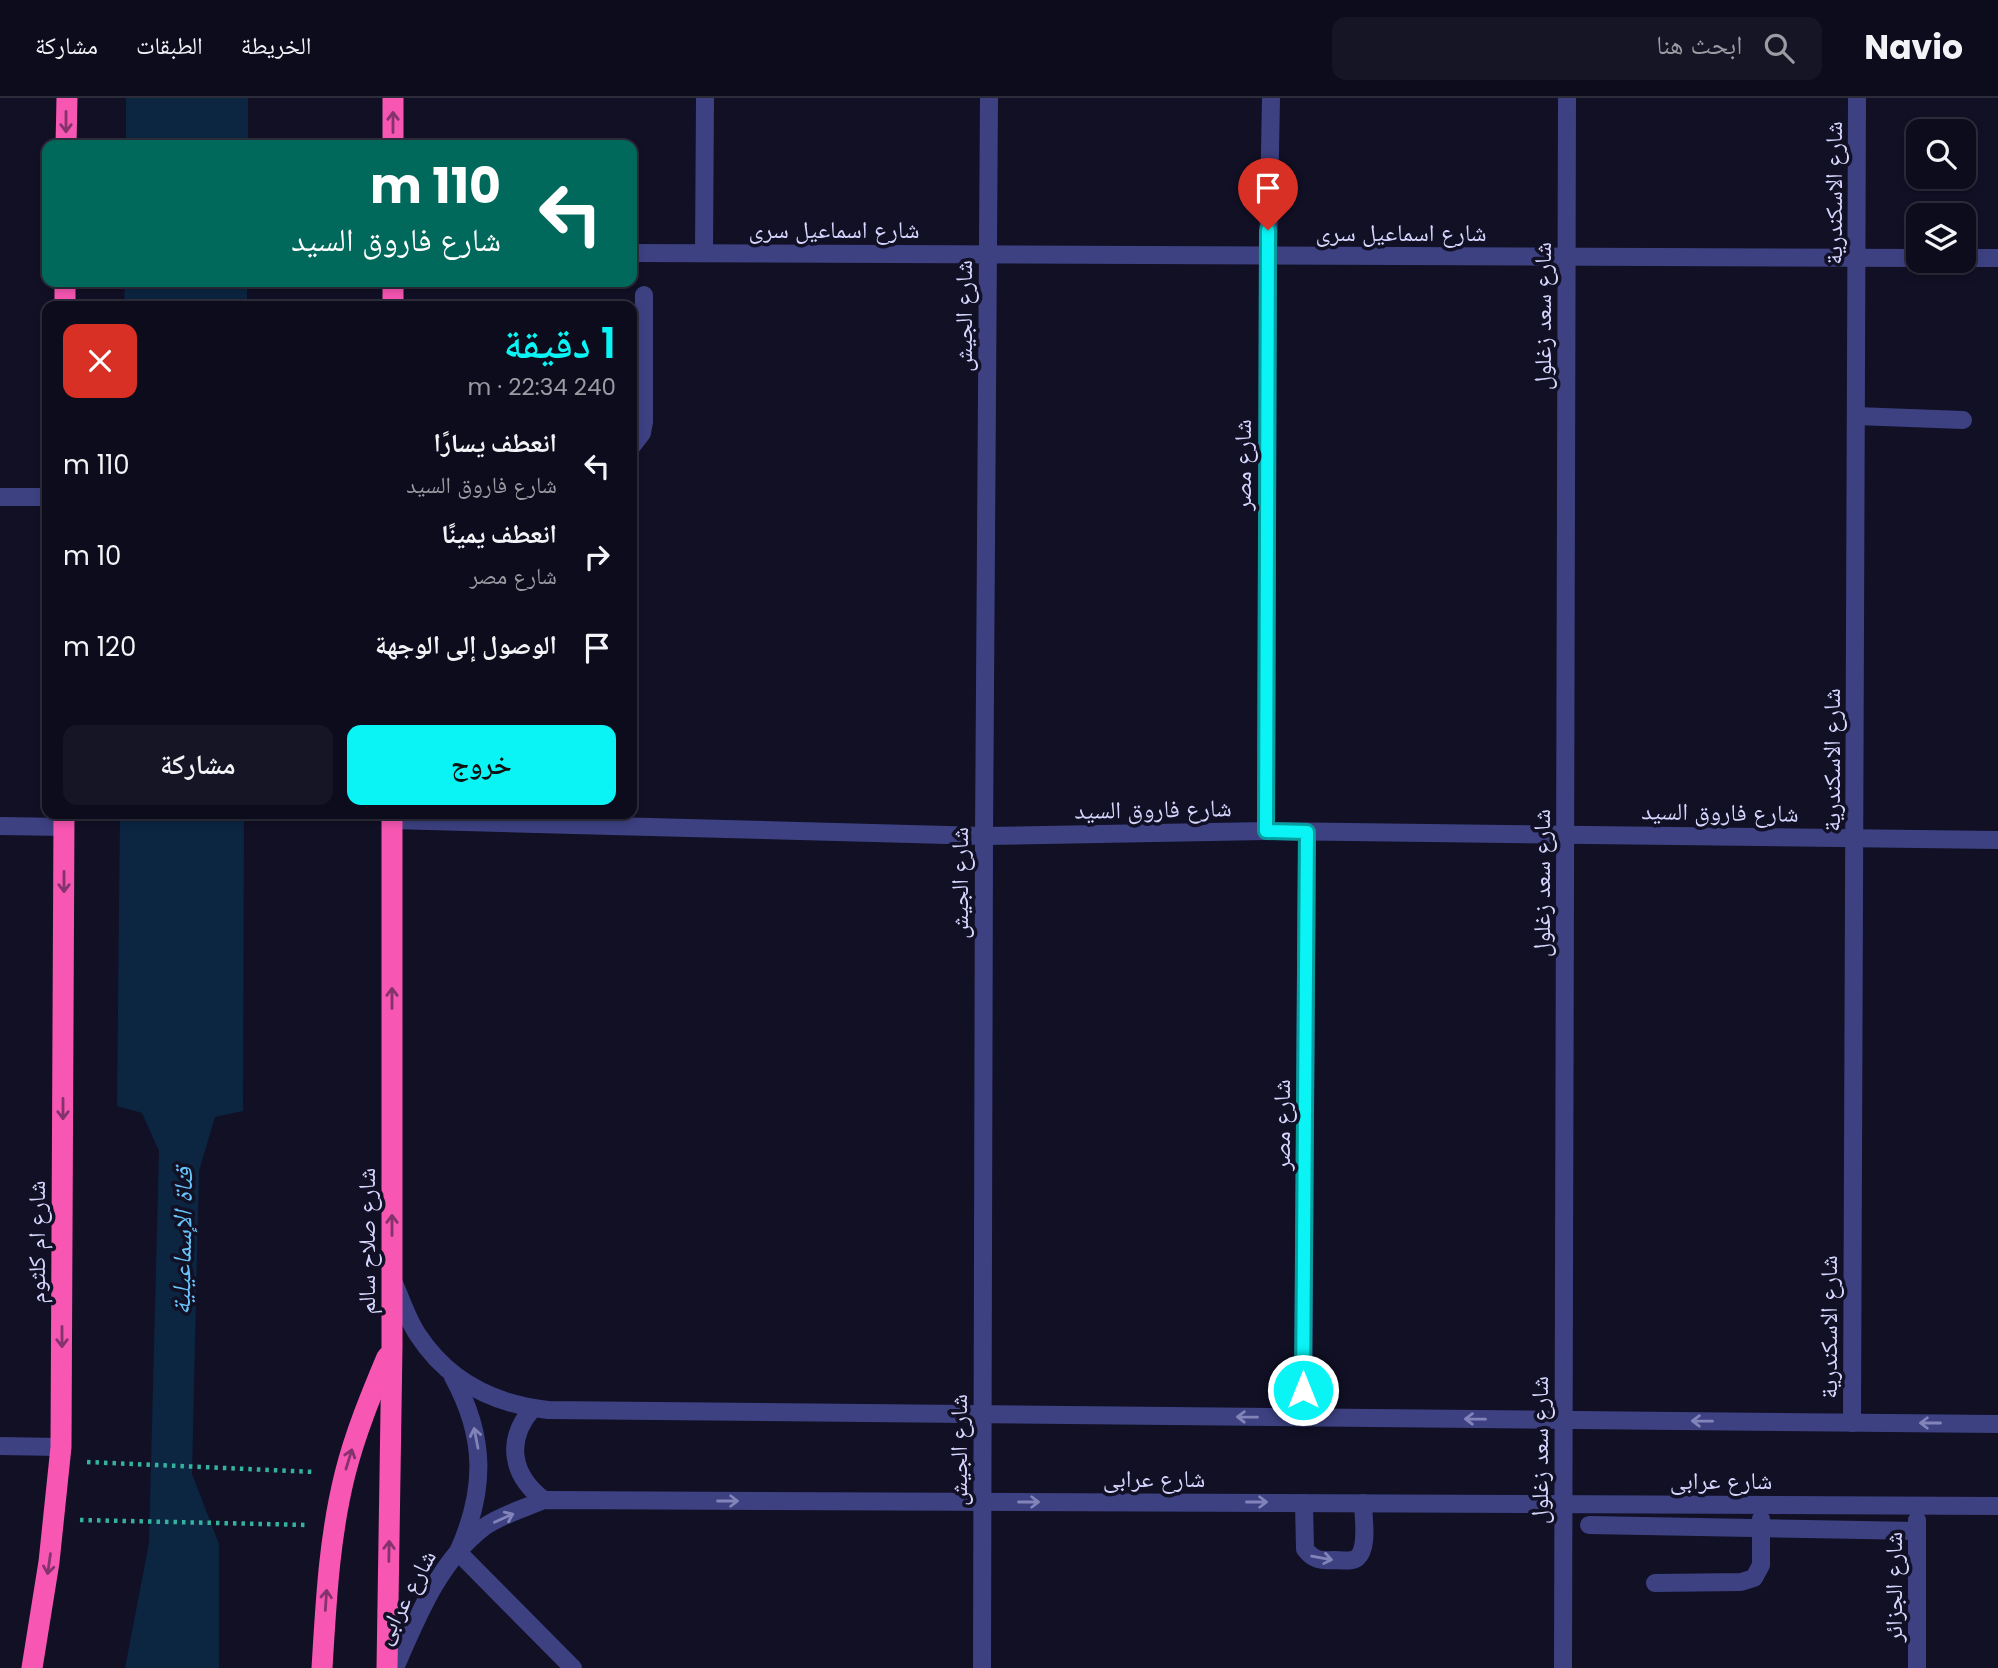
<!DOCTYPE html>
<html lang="ar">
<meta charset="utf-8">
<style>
:root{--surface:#0d0c1c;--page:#161525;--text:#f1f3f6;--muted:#9a9ba3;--line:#2d2c3b;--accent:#0af4f5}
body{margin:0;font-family:Poppins,"Noto Naskh Arabic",sans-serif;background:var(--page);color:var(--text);direction:rtl;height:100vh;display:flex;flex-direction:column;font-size:26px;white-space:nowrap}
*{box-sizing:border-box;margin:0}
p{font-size:23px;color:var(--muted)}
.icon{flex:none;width:38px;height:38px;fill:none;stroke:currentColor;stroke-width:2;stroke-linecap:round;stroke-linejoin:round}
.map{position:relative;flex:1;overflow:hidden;direction:ltr}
.panel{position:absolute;left:42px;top:203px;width:595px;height:518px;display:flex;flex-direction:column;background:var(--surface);border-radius:14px;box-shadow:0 4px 10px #0003,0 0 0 2px var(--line);direction:rtl}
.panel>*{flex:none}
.banner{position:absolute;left:42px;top:42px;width:595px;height:147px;border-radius:14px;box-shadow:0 4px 10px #0003,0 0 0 2px var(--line);direction:rtl;background:#00695c;color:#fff;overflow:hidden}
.tools{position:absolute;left:1906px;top:21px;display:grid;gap:14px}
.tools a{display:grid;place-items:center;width:70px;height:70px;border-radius:14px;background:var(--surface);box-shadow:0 4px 10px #0003,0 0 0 2px var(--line);font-size:35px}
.pin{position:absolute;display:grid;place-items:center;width:60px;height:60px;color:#fff;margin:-72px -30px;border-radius:50% 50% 50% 0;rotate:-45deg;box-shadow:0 0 7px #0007}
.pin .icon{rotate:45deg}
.me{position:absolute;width:77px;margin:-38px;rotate:0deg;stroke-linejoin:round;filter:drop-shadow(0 0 5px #0008)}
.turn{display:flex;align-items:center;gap:24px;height:147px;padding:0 21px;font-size:32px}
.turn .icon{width:91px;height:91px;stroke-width:2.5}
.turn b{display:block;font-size:49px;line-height:60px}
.round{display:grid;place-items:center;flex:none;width:74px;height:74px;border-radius:14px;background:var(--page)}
.head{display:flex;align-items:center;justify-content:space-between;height:119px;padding:0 21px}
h1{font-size:42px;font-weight:600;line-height:52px;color:var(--accent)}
.primary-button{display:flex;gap:14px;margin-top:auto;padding:14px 21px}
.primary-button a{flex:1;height:80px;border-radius:14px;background:var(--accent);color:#111;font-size:28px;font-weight:600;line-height:80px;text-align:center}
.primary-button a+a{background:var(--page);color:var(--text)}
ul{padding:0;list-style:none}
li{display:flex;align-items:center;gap:21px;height:91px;padding:0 21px}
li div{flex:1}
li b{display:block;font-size:26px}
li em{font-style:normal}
header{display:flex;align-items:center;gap:42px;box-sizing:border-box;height:98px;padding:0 35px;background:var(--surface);border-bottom:2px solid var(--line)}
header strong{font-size:33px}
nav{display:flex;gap:38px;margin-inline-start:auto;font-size:24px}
.search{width:490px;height:63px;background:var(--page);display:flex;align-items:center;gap:18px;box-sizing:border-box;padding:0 24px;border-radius:14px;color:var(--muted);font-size:26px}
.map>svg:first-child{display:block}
.water{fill:#0c2541}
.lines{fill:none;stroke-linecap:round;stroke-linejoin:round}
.path{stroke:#34b29e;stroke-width:4.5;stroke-dasharray:3.5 5;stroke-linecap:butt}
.minor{stroke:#3d4182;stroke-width:18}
.highway{stroke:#f856b3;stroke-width:21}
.oneway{stroke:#84336c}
.oneway2{stroke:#8284b9}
.route-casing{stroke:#069f9f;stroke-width:18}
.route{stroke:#0af4f5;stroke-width:12}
.labels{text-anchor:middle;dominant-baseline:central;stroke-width:7;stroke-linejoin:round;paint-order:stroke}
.street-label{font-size:24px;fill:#d6d5fd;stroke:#111025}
.water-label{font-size:26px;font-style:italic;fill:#68c4f9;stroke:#111025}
</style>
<header>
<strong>Navio</strong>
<div class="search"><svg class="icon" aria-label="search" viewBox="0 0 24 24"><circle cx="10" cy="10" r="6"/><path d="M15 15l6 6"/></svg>ابحث هنا</div>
<nav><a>الخريطة</a><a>الطبقات</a><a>مشاركة</a></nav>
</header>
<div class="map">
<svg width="1998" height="1570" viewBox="0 0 1998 1570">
<rect width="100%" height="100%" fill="#111025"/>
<g class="water">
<rect x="126" y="0" width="122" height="47"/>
<polygon points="125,184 247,184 247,208 124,208"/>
<polygon points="120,716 244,716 243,1013 215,1019 199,1073 192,1376 219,1446 219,1570 125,1570 149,1445 159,1053 142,1015 117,1008"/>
</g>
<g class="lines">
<g class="path">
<polyline points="87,1364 316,1374"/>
<polyline points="80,1422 309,1427"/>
</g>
<g class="minor">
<polyline points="632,155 1918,160"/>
<polyline points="704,155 705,0"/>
<polyline points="1964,160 1998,160"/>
<polyline points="1856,318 1963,322"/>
<polyline points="632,348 642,335 644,324 644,197"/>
<polyline points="0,399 47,399"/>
<polyline points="392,722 984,738 1266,733 1998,742"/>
<polyline points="0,728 64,729"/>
<polyline points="1266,733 1268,158 1271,0"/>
<path d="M 393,1183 C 401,1200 407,1221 418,1237 C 448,1283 494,1306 548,1312 L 1998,1326"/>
<path d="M 453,1279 C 486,1339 486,1392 458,1454 L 573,1570"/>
<path d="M 533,1310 C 505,1342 511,1377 544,1402"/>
<polyline points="1303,1320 1307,734"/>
<polyline points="1852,1325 1857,0"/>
<polyline points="0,1348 61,1349"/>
<path d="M 1304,1405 L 1305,1451 C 1313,1462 1321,1463 1334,1462 C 1341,1462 1351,1464 1357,1460 C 1369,1450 1363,1419 1363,1405"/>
<polyline points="1917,1422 1917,1570"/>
<polyline points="1589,1427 1917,1433"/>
<polyline points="1655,1485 1741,1484 1754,1480 1761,1467 1761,1421"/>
<path d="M 395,1570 C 417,1520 439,1463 484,1429 C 501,1417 525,1410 544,1402 L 1998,1408"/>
<polyline points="982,1570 984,738 989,0"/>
<polyline points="1563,1570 1567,0"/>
</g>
<g class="highway">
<polyline points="66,47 67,0"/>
<polyline points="393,47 393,0"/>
<polyline points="393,184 393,208"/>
<polyline points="65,208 65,184"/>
<polyline points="32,1570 49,1464 61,1349 64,716"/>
<path d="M 322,1570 C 326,1505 329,1440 345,1376 C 355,1336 371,1297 387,1259"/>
<polyline points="387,1570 392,1248 392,716"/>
</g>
</g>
<defs><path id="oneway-shaft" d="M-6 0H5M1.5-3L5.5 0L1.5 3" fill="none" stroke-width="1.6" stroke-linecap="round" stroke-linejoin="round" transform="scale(1.75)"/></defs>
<g class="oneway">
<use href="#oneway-shaft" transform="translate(66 24) rotate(90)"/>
<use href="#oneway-shaft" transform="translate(393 24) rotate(-90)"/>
<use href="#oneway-shaft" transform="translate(64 784) rotate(90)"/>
<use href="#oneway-shaft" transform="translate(392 900) rotate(-90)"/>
<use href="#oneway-shaft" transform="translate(63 1011) rotate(90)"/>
<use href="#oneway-shaft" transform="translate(392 1127) rotate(-90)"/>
<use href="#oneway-shaft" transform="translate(62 1239) rotate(90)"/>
<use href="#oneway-shaft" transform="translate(349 1361) rotate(-73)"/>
<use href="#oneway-shaft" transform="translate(389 1453) rotate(-89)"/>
<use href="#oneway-shaft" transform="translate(49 1466) rotate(98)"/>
<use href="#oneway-shaft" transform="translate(326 1502) rotate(-86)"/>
</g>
<g class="oneway2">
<use href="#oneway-shaft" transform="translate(1247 1319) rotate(-179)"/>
<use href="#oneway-shaft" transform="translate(1475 1321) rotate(-179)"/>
<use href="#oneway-shaft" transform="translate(1702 1323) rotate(-179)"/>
<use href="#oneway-shaft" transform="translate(1930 1325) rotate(-180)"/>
<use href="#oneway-shaft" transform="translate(476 1340) rotate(-101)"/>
<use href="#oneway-shaft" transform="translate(728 1403)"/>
<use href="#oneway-shaft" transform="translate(1029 1404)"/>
<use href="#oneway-shaft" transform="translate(1257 1404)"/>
<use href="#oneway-shaft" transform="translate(504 1420) rotate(-24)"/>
<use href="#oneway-shaft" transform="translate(1322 1460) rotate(10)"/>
</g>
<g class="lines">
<defs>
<polyline id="route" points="1268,132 1266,733 1307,734 1303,1292"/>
</defs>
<use href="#route" class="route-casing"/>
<use href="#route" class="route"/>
</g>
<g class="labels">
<g class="street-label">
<text transform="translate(1833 95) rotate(-90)">شارع الاسكندرية</text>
<text x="834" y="131">شارع اسماعيل سرى</text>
<text x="1401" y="134">شارع اسماعيل سرى</text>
<text transform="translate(963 218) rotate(-90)">شارع الجيش</text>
<text transform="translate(1542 218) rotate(-90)">شارع سعد زغلول</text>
<text transform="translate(1242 367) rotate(-90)">شارع مصر</text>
<text transform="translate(1831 662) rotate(-90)">شارع الاسكندرية</text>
<text transform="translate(1153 711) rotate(-1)">شارع فاروق السيد</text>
<text transform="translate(1720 714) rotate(1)">شارع فاروق السيد</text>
<text transform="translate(959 785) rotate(-90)">شارع الجيش</text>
<text transform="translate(1541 785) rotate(-90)">شارع سعد زغلول</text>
<text transform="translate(1281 1027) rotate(-90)">شارع مصر</text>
<text transform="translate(366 1143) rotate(-90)">شارع صلاح سالم</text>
<text transform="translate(36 1144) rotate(-90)">شارع ام كلثوم</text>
<text transform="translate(1828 1229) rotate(-90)">شارع الاسكندرية</text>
<text transform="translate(958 1352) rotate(-90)">شارع الجيش</text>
<text transform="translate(1539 1352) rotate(-90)">شارع سعد زغلول</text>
<text x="1154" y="1380">شارع عرابى</text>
<text x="1721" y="1382">شارع عرابى</text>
<text transform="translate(1893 1489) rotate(-90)">شارع الجزائر</text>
<text transform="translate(405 1499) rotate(-62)">شارع عرابى</text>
</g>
<g class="water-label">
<text transform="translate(182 1143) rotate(-89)">قناة الإسماعيلية</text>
</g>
</g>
</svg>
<div class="tools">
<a><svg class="icon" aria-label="search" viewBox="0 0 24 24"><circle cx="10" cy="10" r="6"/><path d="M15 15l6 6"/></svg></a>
<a><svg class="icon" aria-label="layers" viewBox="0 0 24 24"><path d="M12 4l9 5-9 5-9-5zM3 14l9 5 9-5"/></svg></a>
</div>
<div class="pin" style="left:1268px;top:132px;background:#d93025"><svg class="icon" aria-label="arrive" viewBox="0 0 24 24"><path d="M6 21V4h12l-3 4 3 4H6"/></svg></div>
<svg class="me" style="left:1303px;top:1292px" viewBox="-20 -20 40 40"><circle r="17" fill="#0af4f5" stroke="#fff" stroke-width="3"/><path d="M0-11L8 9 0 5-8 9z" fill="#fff"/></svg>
<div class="banner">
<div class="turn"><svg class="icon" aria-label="left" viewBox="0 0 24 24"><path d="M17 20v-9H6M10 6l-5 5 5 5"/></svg><div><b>110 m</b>شارع فاروق السيد</div></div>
</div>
<section class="panel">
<div class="head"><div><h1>1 دقيقة</h1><p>240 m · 22:34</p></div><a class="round" style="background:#d93025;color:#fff"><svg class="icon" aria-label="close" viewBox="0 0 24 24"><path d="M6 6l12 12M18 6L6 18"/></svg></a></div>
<ul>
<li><svg class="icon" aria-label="left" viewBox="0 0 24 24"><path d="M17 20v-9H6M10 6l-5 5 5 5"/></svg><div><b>انعطف يسارًا</b><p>شارع فاروق السيد</p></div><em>110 m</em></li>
<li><svg class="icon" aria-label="right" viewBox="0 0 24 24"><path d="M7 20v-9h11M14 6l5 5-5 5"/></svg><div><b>انعطف يمينًا</b><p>شارع مصر</p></div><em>10 m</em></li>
<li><svg class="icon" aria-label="arrive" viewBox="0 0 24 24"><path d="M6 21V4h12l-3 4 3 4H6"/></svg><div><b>الوصول إلى الوجهة</b></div><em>120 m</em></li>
</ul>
<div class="primary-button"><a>خروج</a><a>مشاركة</a></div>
</section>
</div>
